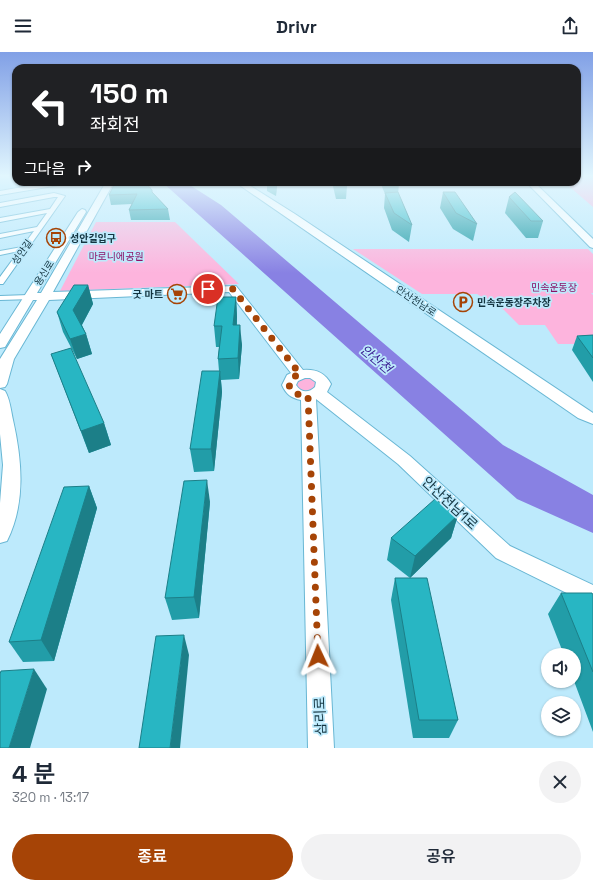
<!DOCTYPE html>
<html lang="ko">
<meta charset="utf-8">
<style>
:root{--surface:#fff;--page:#f2f2f3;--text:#1f2937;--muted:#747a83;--accent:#a64406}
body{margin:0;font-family:"Space Grotesk","Noto Sans KR",sans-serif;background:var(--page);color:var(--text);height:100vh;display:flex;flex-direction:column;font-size:15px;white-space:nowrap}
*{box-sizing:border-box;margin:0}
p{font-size:13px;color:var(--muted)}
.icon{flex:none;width:22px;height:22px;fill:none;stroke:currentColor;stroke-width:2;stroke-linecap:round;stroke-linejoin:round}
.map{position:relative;height:696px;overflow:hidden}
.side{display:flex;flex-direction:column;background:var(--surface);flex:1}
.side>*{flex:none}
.banner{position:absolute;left:12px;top:12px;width:569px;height:122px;border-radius:12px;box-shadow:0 1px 3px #0004;background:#202124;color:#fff;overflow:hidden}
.tools{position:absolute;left:541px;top:596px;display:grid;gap:8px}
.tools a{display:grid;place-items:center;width:40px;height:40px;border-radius:50%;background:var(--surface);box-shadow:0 1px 3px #0004;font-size:20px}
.pin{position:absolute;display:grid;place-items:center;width:34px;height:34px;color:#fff;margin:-17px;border:2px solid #fff;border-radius:50%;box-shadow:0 1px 4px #0007}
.me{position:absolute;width:44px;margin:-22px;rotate:358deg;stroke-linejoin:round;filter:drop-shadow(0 0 3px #0008)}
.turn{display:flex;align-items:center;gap:14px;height:84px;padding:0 12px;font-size:18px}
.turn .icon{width:52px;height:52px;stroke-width:2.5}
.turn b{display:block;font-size:28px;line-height:34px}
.then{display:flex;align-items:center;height:38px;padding:0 12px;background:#0003;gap:8px;font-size:15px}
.round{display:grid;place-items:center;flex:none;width:42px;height:42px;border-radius:21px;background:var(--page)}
.overview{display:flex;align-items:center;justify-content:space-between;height:68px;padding:0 12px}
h1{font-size:24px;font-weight:600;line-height:30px}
.button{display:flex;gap:8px;margin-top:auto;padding:8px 12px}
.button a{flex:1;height:46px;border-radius:24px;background:var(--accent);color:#fff;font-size:16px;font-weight:600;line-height:46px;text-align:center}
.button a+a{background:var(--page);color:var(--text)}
header{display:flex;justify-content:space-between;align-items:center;height:52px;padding:0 12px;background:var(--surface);font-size:18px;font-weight:600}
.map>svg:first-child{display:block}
.built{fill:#9ee3fe}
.green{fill:#fdb4dd}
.water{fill:#8881e3}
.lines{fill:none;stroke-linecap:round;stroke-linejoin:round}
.street-casing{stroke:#69b7d4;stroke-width:2}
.secondary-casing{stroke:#69b7d4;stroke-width:2}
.street{fill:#fff;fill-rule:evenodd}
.secondary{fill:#fff;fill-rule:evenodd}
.wall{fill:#229da8}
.shaded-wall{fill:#1c7f88}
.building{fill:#28b6c3;stroke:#1c7f88}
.route{stroke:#a64406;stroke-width:7;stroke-dasharray:0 12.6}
.labels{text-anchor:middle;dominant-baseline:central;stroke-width:3.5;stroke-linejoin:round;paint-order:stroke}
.far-poi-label{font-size:10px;font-weight:bold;fill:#143541;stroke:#bdeafc;text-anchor:start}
.far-street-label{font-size:10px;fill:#143541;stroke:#bdeafc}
.far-park-label{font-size:10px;fill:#8b1166;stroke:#bdeafc}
.water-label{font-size:13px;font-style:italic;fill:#3d2395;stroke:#bdeafc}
.near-street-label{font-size:14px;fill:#143541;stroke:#bdeafc}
</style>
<header><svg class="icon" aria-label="menu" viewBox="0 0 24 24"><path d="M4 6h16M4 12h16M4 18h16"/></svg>Drivr<svg class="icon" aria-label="share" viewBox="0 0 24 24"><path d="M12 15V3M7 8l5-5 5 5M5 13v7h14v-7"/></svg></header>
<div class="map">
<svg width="593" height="696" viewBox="0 0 593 696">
<rect width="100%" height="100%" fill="#bdeafc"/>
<polygon class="built" points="0,124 16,124 16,130 50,130 0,138"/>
<g class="green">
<polygon points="577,124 593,124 593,155 564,130 577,130"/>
<polygon points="96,170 175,170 239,232 60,239"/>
<polygon points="353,197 588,197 593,202 593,241 591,241 593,243 593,292 558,292 545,273 519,273 504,258 477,242 422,242"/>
<path d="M 303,326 L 313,327 L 317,330 L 316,337 C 307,340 302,340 295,333 L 297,329 Z"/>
</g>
<polygon class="water" points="162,130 185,130 221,153 503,393 593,443 593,481 517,447"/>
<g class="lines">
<defs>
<g id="street">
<polygon points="54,141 65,144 3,232 0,232 0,225 19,199 0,203 0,199 22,195 34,179 0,186 0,182 37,175 47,161 0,170 0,166 50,157 58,145 54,145 0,155 0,151"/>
<polygon points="29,243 33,245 32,247 0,248 0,244"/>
</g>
<g id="secondary">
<polygon points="51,130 69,130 65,132 0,143 0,139"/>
<path d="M 106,130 L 114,130 L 53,240 L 236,234 L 303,318 C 316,317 325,321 331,332 L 327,340 L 410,404 L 510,494 L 593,533 L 593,554 L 496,506 L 398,412 L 316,347 L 334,696 L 308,696 L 301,348 C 291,346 286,342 282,333 L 287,323 L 291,321 L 229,240 L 49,248 L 14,307 L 7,332 L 5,335 L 0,336 L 0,307 L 37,248 L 33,248 L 5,295 L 0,296 L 0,282 L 78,160 L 82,157 L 85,158 L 86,160 L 37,241 L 41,241 ZM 305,326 L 310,326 L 316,330 L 315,335 C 309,341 301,341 296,333 L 298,329 Z"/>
<polygon points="235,130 244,130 295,162 593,361 593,372 578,366"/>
<polygon points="526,130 534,130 593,187 593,196 590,195"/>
<path d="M 0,337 L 5,339 C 10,347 11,359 13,368 C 22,408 26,451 7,489 L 0,491 L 0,451 L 3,413 L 0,382 Z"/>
</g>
</defs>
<use href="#street" class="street-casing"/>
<use href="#secondary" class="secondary-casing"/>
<use href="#street" class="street"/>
<use href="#secondary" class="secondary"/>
</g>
<g class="wall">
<polygon points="267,130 277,130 276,144 267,139"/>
<polygon points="332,130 346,130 347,134 346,147 336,147"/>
<polygon points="380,130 398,130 399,132 398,142 412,173 409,190 392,178 384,156 385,142"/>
<polygon points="152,138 152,141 168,157 170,168 131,168 129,158 132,152 111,153 109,143"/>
<polygon points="443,140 477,172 473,189 453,177 440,156"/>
<polygon points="509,145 543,169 538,186 526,186 505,161"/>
<polygon points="88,233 93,252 82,273 86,282 92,302 77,307 63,280 57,260"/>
<polygon points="236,245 237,265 237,273 242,293 239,327 221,328 222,340 214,419 194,420 190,397 219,319 218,307 219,295 216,295 214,274"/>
<polygon points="593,283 593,330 572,298 577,284"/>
<polygon points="51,302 104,371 111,393 89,401"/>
<polygon points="89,434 97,456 54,609 23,610 9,590"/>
<polygon points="210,450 199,566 172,568 165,546"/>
<polygon points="458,463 451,486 410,526 387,508 391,486"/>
<polygon points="395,526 458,668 449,686 413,686 391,548"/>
<polygon points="561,541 593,543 593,680 574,629 574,603 564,603 548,562"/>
</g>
<g class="shaded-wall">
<polygon points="276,130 277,130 276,144"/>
<polygon points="88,233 93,252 79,278 73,258"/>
<polygon points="236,245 237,265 235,293 233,273"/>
<polygon points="240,273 242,293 239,327 238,306"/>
<polygon points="86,282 92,302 77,307 70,287"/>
<polygon points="220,319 222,340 214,419 211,397"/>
<polygon points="104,371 111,393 89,401 81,379"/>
<polygon points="207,428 210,450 199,566 194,545"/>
<polygon points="89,434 97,456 54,609 41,588"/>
<polygon points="458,463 451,486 410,526 415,504"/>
<polygon points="184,583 189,603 180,696 170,696"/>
<polygon points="34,617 47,637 30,696 9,696"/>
</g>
<g class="building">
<polygon points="117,130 145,130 152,138 152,140 168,157 129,158 137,142 109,143 115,131"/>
<polygon points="335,130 346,130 347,134 336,134"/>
<polygon points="388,130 398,130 399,132 389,132"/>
<polygon points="398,140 412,173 394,161 385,141"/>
<polygon points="443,140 455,140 477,172 456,161"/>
<polygon points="515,140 543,169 531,169 509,145"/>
<polygon points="74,233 88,233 73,258 86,282 70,287 57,260"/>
<polygon points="218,245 236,245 233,273 240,273 238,306 218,307 222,274 214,274"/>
<polygon points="593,283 593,306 577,284"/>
<polygon points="71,296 104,371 81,379 51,302"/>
<polygon points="202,319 220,319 211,397 190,397"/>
<polygon points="207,428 194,545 165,546 184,429"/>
<polygon points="89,434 41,588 9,590 64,435"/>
<polygon points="435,447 458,463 415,504 391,486"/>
<polygon points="395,526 427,526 458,668 419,668"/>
<polygon points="561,541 592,541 593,543 593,620"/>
<polygon points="184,583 170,696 139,696 156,584"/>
<polygon points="34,617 9,696 0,696 0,622 1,619"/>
</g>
<linearGradient id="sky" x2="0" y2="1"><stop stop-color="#81a0e6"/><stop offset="0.56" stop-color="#e1f6fe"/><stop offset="1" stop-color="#e1f6fe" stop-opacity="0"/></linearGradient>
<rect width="593" height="221" fill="url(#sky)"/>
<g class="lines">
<path class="route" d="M 208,237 L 232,236 L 300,322 C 293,325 287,328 290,336 L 296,342 L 308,344 L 318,604"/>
</g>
<defs>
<symbol id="bus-ring" viewBox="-11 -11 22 22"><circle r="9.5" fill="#bdeafc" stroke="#a64406" stroke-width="1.5"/><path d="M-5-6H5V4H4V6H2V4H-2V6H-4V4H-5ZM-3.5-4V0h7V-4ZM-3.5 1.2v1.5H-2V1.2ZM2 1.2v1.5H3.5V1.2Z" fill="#a64406"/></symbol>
<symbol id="supermarket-ring" viewBox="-11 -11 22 22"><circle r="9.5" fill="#bdeafc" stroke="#a64406" stroke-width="1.5"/><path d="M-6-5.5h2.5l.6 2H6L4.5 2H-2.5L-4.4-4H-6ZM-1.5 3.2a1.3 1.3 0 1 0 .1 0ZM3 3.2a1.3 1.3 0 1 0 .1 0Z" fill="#a64406"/></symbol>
<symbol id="parking-ring" viewBox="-11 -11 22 22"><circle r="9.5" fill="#bdeafc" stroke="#a64406" stroke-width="1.5"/><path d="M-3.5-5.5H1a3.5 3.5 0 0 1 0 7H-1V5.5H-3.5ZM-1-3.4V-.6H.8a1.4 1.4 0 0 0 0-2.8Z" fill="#a64406"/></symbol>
</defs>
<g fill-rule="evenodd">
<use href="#bus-ring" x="45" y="175" width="22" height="22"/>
<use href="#supermarket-ring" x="166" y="231" width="22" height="22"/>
<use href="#parking-ring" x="452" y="239" width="22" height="22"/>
</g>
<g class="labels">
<g class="far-poi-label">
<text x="70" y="186">성안길입구</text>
<text x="163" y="242" text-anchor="end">굿 마트</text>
<text x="477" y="250">민속운동장주차장</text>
</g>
<g class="far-street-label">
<text transform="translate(22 200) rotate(-54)">성안길</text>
<text transform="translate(44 221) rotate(-58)">용신로</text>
<text transform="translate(416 249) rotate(34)">안산천남로</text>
</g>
<g class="far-park-label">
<text x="116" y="204">마로니에공원</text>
<text x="554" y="235">민속운동장</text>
</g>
<g class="water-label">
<text transform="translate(376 307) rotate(40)">안산천</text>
</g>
<g class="near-street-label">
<text transform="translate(450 451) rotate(43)">안산천남1로</text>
<text transform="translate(320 664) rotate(-92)">삼리로</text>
</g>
</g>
</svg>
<div class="tools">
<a><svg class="icon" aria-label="sound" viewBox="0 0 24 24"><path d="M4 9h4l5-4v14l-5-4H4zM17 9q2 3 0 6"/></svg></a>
<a><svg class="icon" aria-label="layers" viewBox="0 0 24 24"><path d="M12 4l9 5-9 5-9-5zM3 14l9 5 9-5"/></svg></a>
</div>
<div class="pin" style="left:208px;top:237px;background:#d93025"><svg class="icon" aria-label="arrive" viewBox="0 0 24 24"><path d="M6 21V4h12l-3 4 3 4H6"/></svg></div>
<svg class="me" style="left:318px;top:604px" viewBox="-20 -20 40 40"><path d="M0-17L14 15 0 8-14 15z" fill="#a64406" stroke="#fff" stroke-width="4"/></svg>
<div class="banner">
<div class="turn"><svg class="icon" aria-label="left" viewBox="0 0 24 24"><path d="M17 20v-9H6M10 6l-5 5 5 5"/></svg><div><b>150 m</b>좌회전</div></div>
<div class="then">그다음<svg class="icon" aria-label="right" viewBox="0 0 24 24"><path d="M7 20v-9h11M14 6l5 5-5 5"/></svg></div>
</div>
</div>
<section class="side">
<div class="overview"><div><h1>4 분</h1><p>320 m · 13:17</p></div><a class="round"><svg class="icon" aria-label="close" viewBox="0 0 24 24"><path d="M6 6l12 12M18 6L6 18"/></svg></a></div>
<div class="button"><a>종료</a><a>공유</a></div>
</section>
